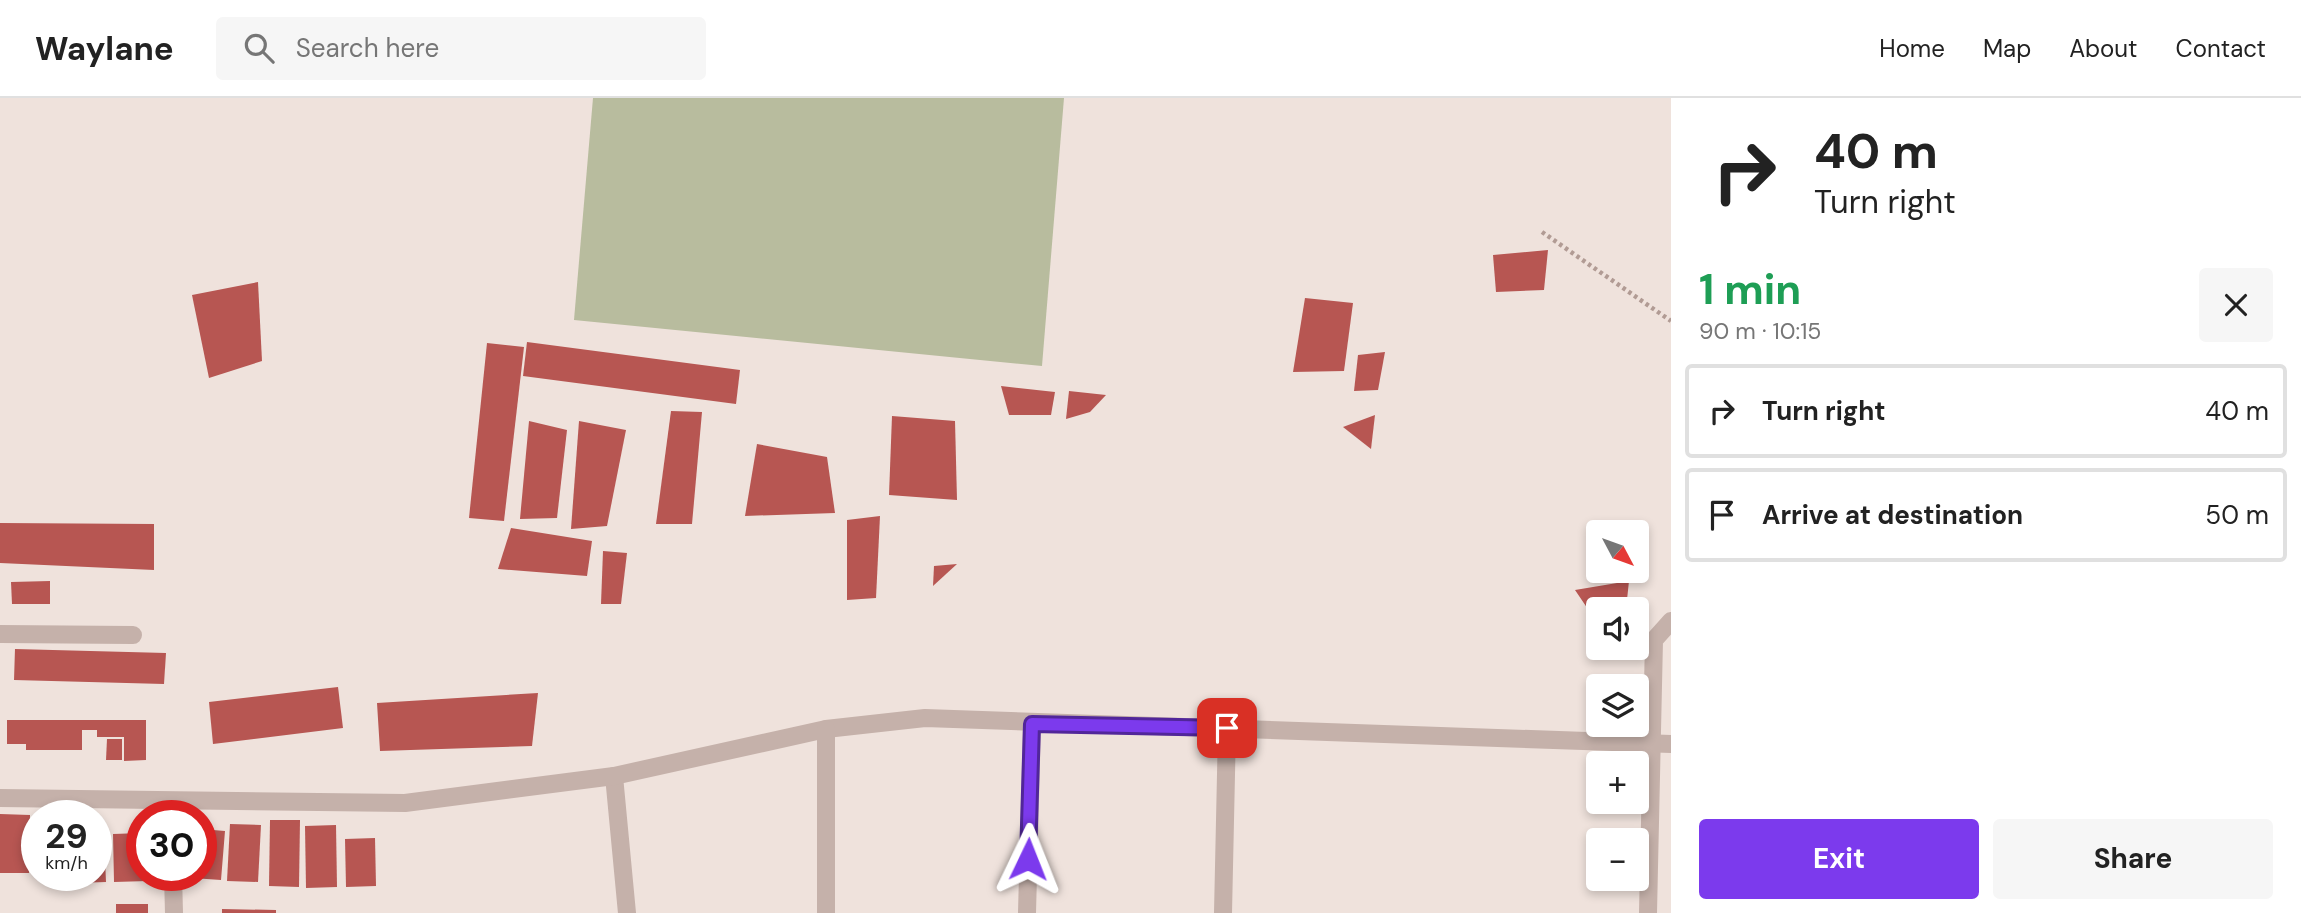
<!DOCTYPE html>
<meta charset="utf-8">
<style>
:root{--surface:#fff;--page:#f6f6f6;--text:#222;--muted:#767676;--line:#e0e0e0;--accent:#7c3aed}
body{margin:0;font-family:"DM Sans",sans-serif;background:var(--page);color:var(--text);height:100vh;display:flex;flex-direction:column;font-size:26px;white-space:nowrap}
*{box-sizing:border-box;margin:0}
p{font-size:23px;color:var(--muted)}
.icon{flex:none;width:38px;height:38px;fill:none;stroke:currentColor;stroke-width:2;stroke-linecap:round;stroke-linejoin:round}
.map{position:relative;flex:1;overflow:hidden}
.drawer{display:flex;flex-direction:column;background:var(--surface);width:630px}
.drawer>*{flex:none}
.hud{background:#fff;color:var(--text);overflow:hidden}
.needle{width:46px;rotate:131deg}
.controls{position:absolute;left:1586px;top:422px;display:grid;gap:14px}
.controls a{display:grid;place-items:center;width:63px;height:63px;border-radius:7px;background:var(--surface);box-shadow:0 4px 10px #0003;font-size:35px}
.speed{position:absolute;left:21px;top:702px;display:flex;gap:14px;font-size:35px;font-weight:700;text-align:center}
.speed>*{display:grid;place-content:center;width:91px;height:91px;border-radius:50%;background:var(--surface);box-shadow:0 4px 10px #0003;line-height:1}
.speed small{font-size:18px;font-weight:400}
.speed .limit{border:10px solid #d22;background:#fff;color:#111}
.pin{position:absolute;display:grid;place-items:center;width:60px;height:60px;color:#fff;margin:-30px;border-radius:14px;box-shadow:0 4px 10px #0006}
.me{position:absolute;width:77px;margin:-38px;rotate:2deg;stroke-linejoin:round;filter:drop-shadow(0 0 5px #0008)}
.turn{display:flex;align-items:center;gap:24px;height:147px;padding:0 28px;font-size:32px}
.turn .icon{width:91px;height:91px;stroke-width:2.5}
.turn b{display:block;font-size:49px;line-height:60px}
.round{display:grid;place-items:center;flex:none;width:74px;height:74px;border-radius:7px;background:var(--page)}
.headline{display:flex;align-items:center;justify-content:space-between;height:119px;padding:0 28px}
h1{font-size:42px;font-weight:700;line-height:52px;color:#1e9e55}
.button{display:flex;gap:14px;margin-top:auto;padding:14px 28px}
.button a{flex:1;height:80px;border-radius:7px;background:var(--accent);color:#fff;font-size:28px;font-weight:700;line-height:80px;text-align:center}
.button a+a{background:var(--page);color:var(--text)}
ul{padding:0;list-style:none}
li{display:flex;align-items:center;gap:21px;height:94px;margin:0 14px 10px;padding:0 14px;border:4px solid var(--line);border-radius:7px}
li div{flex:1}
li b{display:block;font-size:26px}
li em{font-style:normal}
header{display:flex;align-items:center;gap:42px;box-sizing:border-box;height:98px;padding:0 35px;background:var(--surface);border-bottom:2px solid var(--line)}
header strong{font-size:33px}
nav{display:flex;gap:38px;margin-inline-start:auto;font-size:24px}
.search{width:490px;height:63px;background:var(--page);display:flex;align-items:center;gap:18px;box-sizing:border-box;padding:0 24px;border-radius:7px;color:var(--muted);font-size:26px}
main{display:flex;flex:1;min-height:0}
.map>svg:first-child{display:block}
.green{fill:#b8bc9e}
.building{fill:#b75652}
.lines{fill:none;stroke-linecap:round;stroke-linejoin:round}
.path{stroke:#b19b94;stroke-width:4.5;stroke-dasharray:3.5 3.5;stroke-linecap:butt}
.minor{stroke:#c5b1aa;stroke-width:18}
.route-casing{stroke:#51269a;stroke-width:18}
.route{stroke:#7c3aed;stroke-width:12}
</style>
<header>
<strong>Waylane</strong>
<div class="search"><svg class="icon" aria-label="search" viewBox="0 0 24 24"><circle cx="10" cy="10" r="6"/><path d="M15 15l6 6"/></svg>Search here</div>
<nav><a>Home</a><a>Map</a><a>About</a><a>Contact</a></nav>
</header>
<main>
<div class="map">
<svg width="1671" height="815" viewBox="0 0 1671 815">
<rect width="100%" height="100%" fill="#efe2dc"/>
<polygon class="green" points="593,0 1064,0 1042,268 574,222"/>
<g class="building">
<polygon points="1548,152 1544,192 1496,194 1493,157"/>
<polygon points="258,184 262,263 209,280 192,197"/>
<polygon points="1305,200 1353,205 1344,273 1293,274"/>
<polygon points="527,244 740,272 736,306 523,278"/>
<polygon points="487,245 524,249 504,423 469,420"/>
<polygon points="1385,254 1378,292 1354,293 1358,257"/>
<polygon points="1001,288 1055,294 1051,317 1009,317"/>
<polygon points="1069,293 1106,297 1090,314 1066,321"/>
<polygon points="671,313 702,314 692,426 656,426"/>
<polygon points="1375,317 1371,351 1343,329"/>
<polygon points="892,318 955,323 957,402 889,397"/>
<polygon points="529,323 567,332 557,420 520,421"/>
<polygon points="579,323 626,332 607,428 571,431"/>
<polygon points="757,346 827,359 835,415 745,418"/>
<polygon points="880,418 876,500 847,502 847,422"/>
<polygon points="0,425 154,426 154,472 0,465"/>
<polygon points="511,430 592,443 587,478 498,471"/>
<polygon points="603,453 627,455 621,506 601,506"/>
<polygon points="957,466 933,488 934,468"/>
<polygon points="50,483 50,506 12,506 11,484"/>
<polygon points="1629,483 1626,511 1598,511 1598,526 1575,492"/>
<polygon points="15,551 166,555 164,586 14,582"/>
<polygon points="338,589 343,630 213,646 209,604"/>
<polygon points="538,595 532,648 380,653 377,605"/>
<polygon points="7,622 146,622 146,662 124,663 124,639 97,639 97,632 82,632 82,652 26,652 26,646 7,646"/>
<polygon points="107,641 122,641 122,662 106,662"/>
<polygon points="0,716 30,717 29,775 0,775"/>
<polygon points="270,722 300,722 299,789 269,788"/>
<polygon points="230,726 261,727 258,784 227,783"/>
<polygon points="336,727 337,789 306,790 305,728"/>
<polygon points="201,731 225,733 221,782 192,780 192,777 201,777"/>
<polygon points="142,735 142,777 148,777 148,783 114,784 113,736"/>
<polygon points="104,738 106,784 75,785 75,777 96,777 96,739"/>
<polygon points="375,740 376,788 346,789 345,741"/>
<rect x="39" y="777" width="22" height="7"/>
<rect x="116" y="806" width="32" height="9"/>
<polygon points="222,811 276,812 276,815 222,815"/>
</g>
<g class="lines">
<polyline class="path" points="1542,134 1671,223"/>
<g class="minor">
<polyline points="0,536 133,537"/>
<polyline points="614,678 627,815"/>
<polyline points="0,700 405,705 614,678 826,631 925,620 1671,646"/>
<polyline points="173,777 174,815"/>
<polyline points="826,815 826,631"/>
<polyline points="1027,815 1032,626"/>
<polyline points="1223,815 1227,630"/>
<polyline points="1648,815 1654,542 1671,523"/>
</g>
</g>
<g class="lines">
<defs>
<polyline id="route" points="1028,761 1032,626 1227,630"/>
</defs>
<use href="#route" class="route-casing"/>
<use href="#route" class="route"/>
</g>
</svg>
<div class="controls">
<a><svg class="needle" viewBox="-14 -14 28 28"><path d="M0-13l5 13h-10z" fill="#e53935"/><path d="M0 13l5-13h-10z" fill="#767676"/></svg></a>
<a><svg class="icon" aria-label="sound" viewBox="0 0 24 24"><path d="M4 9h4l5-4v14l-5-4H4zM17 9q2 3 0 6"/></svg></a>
<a><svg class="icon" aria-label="layers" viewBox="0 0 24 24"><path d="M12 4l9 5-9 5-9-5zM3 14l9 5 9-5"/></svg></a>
<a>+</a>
<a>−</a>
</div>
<div class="speed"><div>29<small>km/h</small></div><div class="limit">30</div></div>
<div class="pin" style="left:1227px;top:630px;background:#d93025"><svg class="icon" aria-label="arrive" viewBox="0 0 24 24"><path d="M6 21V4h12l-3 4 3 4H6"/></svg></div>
<svg class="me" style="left:1028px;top:761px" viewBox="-20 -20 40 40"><path d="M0-17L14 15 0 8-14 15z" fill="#7c3aed" stroke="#fff" stroke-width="4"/></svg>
</div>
<section class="drawer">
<div class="hud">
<div class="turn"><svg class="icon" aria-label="right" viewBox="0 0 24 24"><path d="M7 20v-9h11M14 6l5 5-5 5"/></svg><div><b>40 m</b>Turn right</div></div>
</div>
<div class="headline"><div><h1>1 min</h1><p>90 m · 10:15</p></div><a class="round"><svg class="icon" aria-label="close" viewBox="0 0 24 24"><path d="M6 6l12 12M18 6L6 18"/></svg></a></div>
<ul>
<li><svg class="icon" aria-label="right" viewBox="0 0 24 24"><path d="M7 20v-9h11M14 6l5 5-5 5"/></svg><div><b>Turn right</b></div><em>40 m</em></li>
<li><svg class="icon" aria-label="arrive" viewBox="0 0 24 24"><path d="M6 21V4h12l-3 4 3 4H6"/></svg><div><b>Arrive at destination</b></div><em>50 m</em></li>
</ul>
<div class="button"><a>Exit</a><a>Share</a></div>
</section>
</main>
